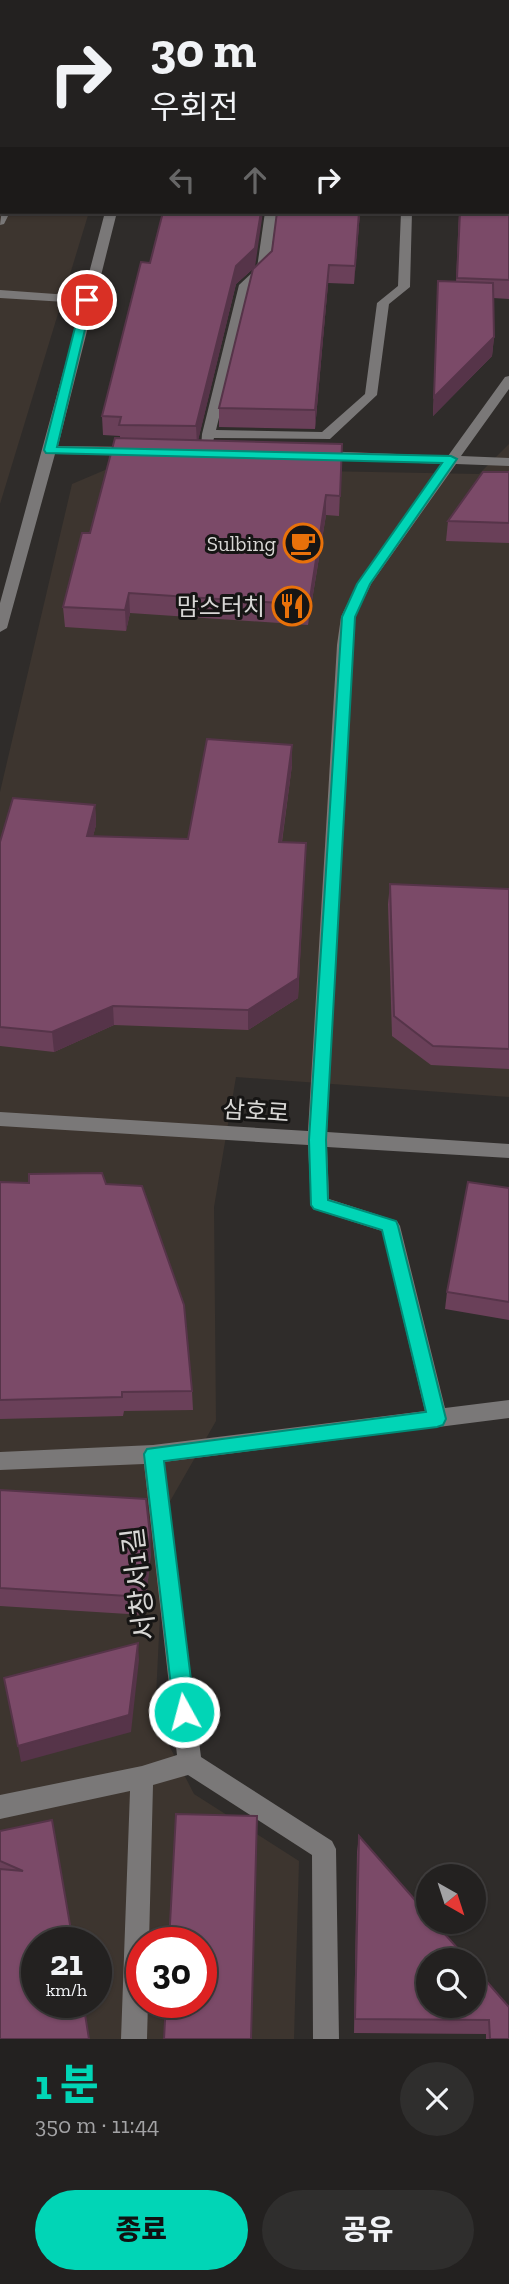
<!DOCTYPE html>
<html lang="ko">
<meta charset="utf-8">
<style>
:root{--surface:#232120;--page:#2f2e2d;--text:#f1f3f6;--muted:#a3a3a5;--line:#403e3e;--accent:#01d5b6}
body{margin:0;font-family:"Zilla Slab","Noto Sans KR",serif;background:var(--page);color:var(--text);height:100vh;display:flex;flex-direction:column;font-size:26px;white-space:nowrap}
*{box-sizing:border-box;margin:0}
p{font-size:23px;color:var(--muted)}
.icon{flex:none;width:38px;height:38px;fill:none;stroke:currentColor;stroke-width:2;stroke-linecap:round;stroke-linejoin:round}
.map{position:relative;height:2039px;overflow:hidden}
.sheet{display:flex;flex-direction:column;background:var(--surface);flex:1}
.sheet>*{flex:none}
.top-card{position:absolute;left:0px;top:0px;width:509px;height:214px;box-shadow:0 2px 5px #0004,0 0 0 2px var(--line);background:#232120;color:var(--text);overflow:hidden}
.needle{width:46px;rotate:141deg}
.tools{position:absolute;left:416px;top:1864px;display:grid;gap:14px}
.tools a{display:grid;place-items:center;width:70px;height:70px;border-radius:50%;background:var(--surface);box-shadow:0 2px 5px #0004,0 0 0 2px var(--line);font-size:35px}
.speed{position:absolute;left:21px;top:1927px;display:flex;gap:14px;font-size:35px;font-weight:700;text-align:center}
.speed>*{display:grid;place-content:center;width:91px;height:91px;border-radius:50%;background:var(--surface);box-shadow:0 2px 5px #0004,0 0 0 2px var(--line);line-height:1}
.speed small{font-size:18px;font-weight:400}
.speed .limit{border:10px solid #d22;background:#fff;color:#111}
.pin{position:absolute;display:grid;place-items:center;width:60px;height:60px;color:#fff;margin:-30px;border:4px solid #fff;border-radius:50%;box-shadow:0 2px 7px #0007}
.me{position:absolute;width:77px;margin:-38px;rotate:353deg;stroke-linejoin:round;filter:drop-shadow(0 0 5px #0008)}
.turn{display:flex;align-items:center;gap:24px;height:147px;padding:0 35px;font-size:32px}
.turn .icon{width:91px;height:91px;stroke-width:2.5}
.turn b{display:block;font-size:49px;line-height:60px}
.lanes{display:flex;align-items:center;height:66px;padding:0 35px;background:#0003;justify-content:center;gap:35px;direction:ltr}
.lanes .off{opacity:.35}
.round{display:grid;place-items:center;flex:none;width:74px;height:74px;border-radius:37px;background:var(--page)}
.headline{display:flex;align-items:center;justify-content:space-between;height:119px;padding:0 35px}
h1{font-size:42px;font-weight:800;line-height:52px;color:var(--accent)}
.button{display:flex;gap:14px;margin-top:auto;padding:14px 35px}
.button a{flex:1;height:80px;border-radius:42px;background:var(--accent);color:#111;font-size:28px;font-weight:800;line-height:80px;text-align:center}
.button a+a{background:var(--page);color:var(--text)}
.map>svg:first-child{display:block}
.built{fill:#3d352f;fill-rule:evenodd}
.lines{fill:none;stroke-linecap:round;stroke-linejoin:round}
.minor{fill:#7a7878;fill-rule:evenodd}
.wall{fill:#6a4059}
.shaded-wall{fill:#563449}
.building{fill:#7b4a68;stroke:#563449;stroke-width:2}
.route{fill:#01d5b6;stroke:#018a76;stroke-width:2}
.labels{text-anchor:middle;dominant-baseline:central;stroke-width:6;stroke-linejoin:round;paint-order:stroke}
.far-poi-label{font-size:21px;fill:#d8d7d5;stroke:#161514;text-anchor:end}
.poi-label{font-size:24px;fill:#d8d7d5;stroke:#161514;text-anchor:end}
.street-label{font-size:24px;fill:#d8d7d5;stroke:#161514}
.near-street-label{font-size:28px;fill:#d8d7d5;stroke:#161514}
</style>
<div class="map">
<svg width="509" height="2039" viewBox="0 0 509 2039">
<rect width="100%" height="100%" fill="#2f2c2a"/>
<g class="built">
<polygon points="0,75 2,212 89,212 0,504"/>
<path d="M 509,444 L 509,1097 L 236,1077 L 214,1207 L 216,1421 L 165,1510 L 155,1718 L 194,1794 L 299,1861 L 294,2039 L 0,2039 L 0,792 L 72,484 L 112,467 L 479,474 ZM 37,1942 L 96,1942 L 96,2002 L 37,2002 ZM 142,1942 L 201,1942 L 201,2002 L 142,2002 Z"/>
</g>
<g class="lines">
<g class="minor">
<rect x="162" y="0" width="10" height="2"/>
<rect x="0" y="177" width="2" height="6"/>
<polygon points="2,209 2,212 10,212 4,224 0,225"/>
<polygon points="105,212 117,212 58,446 135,447 142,451 135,455 55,454 7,628 0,632 0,603 82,303 0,298 0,290 83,296"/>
<polygon points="265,212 277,212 269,269 251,286 216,430 322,432 365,394 377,303 398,286 401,212 412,212 410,287 389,304 377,395 330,439 214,438 211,448 201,448 202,434 239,285 257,268"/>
<polygon points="509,376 509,389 461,456 509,458 509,466 456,464 371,584 355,617 351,645 327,1132 509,1144 509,1158 327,1147 329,1199 397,1221 400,1226 445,1408 509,1400 509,1418 164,1462 201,1757 332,1841 336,1849 339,2039 313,2039 312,1855 188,1775 153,1785 149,1942 142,1942 142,2002 148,2002 147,2039 121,2039 130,1791 0,1819 0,1795 142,1766 177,1755 144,1464 0,1470 0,1452 153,1445 425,1411 382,1231 313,1209 311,1204 308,1145 0,1126 0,1112 308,1131 337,645 341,617 357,584 443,464 320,459 313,455 320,451 448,456 505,377"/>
</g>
</g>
<g class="wall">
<polygon points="0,0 142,0 141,2 2,2 2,165 0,165"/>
<polygon points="508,2 509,2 509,73 508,74"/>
<polygon points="508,82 509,82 509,299 493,298 494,337 492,356 433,416 438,281 456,282 459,212 508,212"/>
<polygon points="360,212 354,284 328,283 315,429 219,427 219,408 272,251"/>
<polygon points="150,263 255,267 236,284 198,440 342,444 339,516 326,515 308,625 130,613 126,631 65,627 63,607 90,533 120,438 120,436 103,435 102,416"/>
<polygon points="509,472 509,543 446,541 448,521"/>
<polygon points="292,765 282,842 305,863 298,998 248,1030 114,1025 54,1052 0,1046 0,842 95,805 96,825 93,836 188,839"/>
<polygon points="390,884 509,889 509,1069 431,1065 392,1036 388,904"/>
<polygon points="0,1182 106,1184 192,1391 193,1410 124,1411 123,1416 0,1419"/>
<polygon points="509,1188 509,1320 445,1309 447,1292"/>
<polygon points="0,1490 151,1553 144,1615 0,1606"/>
<polygon points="52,1820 0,2039 0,1831"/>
<polygon points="359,1836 474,2006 509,2039 486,2039 486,2034 354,2033 357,1852"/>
</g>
<g class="shaded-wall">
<polygon points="261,212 263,212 255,267 236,284 197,445 196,426 236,266"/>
<polygon points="359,212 360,212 354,284 355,266"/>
<polygon points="329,265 328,283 315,429 315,410"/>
<polygon points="494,337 492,356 433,416 434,397"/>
<polygon points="326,495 326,515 308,625 309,605"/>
<polygon points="129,593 130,613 126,631 125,610"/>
<polygon points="292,745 292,765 279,862 279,842"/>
<polygon points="95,805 96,825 88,856 87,836"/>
<polygon points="306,843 298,998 248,1030 248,1010"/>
<polygon points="113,1006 114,1025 54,1052 52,1032"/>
<polygon points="150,1535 151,1553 144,1615 143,1597"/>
<polygon points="138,1643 139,1660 131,1732 21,1762 18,1746"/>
</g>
<g class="building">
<polygon points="0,0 136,0 135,2 2,2 2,44 0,44"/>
<rect x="226" y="0" width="174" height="2"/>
<polygon points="508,2 509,2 509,18 508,20"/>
<polygon points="508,28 508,30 509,29 509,55 508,55"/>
<rect x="0" y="54" width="2" height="95"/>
<polygon points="508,81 508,82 509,82 509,280 457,278 460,212 508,212"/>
<polygon points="163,212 261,212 255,248 236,266 196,426 119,425 121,417 102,416 141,262 150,263"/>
<polygon points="277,212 359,212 355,266 329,265 315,410 219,408 253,269 272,251"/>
<polygon points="438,281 493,283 494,337 434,397"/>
<polygon points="115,438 342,444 340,496 326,495 309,605 129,593 125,610 63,607 82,533 90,533"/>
<polygon points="483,472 509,472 509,523 448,521"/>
<polygon points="207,739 292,745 279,842 306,843 298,978 248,1010 113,1006 52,1032 0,1027 0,842 13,798 95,805 87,836 188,839"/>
<polygon points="390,884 509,889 509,1049 433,1046 394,1016"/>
<polygon points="102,1173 106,1184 142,1186 184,1305 192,1391 122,1392 122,1397 0,1400 0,1182 29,1183 29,1174"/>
<polygon points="468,1182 509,1188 509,1302 447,1292"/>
<polygon points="0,1490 146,1499 150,1535 143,1597 0,1588"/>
<polygon points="138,1643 129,1715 18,1746 4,1678"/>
<polygon points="176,1814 257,1816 251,2039 164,2039 166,2002 201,2002 201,1942 169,1942"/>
<polygon points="52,1820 73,1942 37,1942 37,2002 83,2002 89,2039 0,2039 0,1869 23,1871 0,1861 0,1831"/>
<polygon points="359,1836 429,1916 429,1922 434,1922 468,1960 429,1960 429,2006 474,2006 474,1967 509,2007 509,2039 490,2039 489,2020 355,2019"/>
</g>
<polygon class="route" points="87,297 92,300 57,447 451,456 457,459 370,584 355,617 326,1140 328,1200 396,1221 398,1226 446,1419 443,1425 437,1427 164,1461 195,1712 191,1719 184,1722 177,1719 174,1712 144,1454 147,1449 426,1412 382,1230 314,1209 311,1205 309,1140 342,617 357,584 442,463 46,453 44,450 82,300"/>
<defs>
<symbol id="cafe-ring" viewBox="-11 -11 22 22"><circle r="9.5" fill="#161514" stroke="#e8710a" stroke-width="1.5"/><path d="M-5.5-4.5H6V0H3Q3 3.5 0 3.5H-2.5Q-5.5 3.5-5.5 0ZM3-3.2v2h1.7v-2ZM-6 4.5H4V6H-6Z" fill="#e8710a"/></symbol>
<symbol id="restaurant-ring" viewBox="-11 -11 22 22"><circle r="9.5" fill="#161514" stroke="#e8710a" stroke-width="1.5"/><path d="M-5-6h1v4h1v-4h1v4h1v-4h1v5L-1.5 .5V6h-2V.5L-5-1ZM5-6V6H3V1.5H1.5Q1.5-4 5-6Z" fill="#e8710a"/></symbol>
</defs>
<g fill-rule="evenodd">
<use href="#cafe-ring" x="281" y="521" width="44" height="44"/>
<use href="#restaurant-ring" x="270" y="584" width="44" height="44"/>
</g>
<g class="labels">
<g class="far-poi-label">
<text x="276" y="543">Sulbing</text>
</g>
<g class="poi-label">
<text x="265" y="606">맘스터치</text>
</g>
<g class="street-label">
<text transform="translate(256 1111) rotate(4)">삼호로</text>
</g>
<g class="near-street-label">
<text transform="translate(139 1584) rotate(-97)">서창서1길</text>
</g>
</g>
</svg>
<div class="tools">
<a><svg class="needle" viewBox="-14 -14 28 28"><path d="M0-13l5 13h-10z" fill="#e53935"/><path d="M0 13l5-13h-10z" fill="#a3a3a5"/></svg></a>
<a><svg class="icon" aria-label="search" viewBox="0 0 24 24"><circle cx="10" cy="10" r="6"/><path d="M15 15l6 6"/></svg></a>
</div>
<div class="speed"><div>21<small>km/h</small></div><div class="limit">30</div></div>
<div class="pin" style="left:87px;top:300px;background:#d93025"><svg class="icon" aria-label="arrive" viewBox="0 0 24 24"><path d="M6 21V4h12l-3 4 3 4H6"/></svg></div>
<svg class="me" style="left:184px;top:1712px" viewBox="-20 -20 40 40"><circle r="17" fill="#01d5b6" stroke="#fff" stroke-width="3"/><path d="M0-11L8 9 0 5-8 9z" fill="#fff"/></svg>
<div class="top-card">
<div class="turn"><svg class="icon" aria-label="right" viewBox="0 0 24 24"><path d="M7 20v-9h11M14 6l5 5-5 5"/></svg><div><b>30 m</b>우회전</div></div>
<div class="lanes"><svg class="icon off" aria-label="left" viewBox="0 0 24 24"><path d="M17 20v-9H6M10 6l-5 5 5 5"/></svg><svg class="icon off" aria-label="ahead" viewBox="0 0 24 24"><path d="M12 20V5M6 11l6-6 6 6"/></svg><svg class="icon" aria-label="right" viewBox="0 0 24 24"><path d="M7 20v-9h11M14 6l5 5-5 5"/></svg></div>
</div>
</div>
<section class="sheet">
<div class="headline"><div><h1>1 분</h1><p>350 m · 11:44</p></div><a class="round"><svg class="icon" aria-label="close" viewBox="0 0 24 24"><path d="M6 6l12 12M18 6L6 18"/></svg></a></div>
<div class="button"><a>종료</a><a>공유</a></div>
</section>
